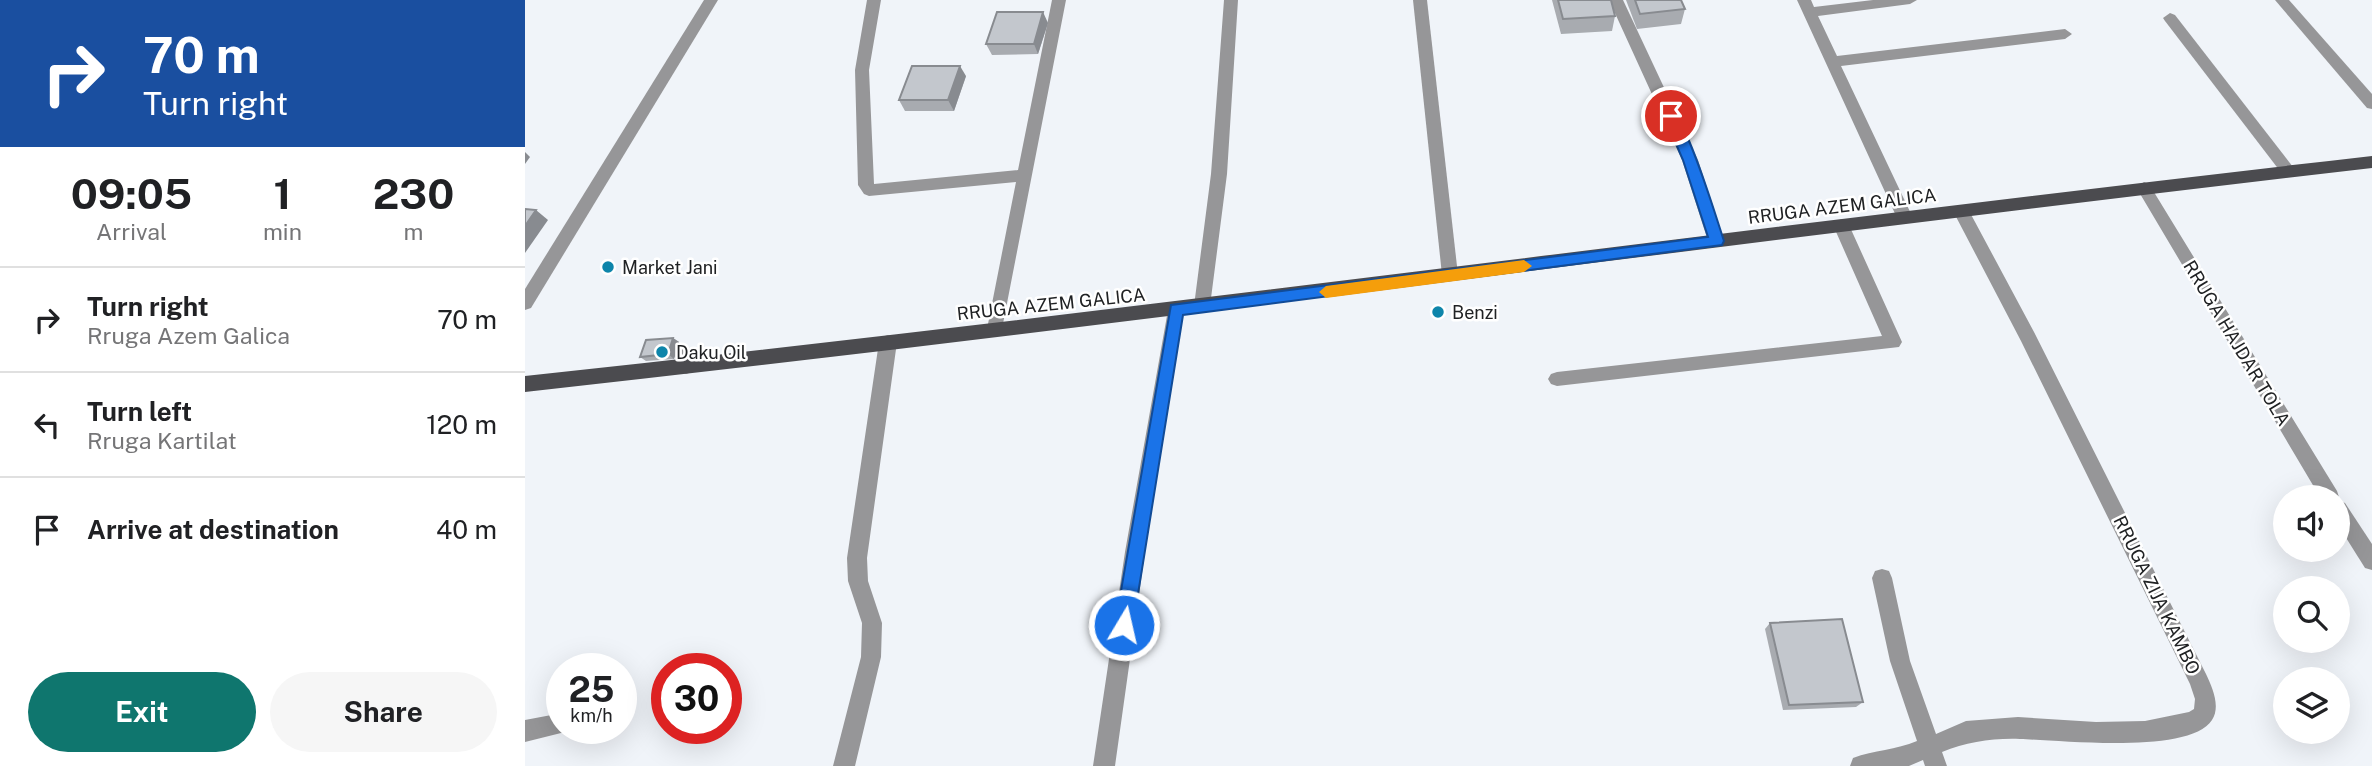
<!DOCTYPE html>
<style>
:root{--surface:#fff;--page:#f6f6f6;--text:#202124;--muted:#757577;--line:#e0e0e0;--accent:#0f766e}
body{margin:0;font-family:"Public Sans",sans-serif;background:var(--page);color:var(--text);height:100vh;display:flex;flex-direction:column;font-size:26px;white-space:nowrap}
*{box-sizing:border-box;margin:0}
p{font-size:23px;color:var(--muted)}
.icon{flex:none;width:38px;height:38px;fill:none;stroke:currentColor;stroke-width:2;stroke-linecap:round;stroke-linejoin:round}
.map{position:relative;flex:1;overflow:hidden}
.drawer{display:flex;flex-direction:column;background:var(--surface);width:525px}
.drawer>*{flex:none}
.hud{background:#1a4fa0;color:#fff;overflow:hidden}
.controls{position:absolute;left:1748px;top:485px;display:grid;gap:14px}
.controls a{display:grid;place-items:center;width:77px;height:77px;border-radius:50%;background:var(--surface);box-shadow:0 7px 28px #0002;font-size:35px}
.speed{position:absolute;left:21px;top:653px;display:flex;gap:14px;font-size:35px;font-weight:700;text-align:center}
.speed>*{display:grid;place-content:center;width:91px;height:91px;border-radius:50%;background:var(--surface);box-shadow:0 7px 28px #0002;line-height:1}
.speed small{font-size:18px;font-weight:400}
.speed .limit{border:10px solid #d22;background:#fff;color:#111}
.pin{position:absolute;display:grid;place-items:center;width:60px;height:60px;color:#fff;margin:-30px;border:4px solid #fff;border-radius:50%;box-shadow:0 2px 7px #0007}
.me{position:absolute;width:77px;margin:-38px;rotate:9deg;stroke-linejoin:round;filter:drop-shadow(0 0 5px #0008)}
.turn{display:flex;align-items:center;gap:24px;height:147px;padding:0 28px;font-size:32px}
.turn .icon{width:91px;height:91px;stroke-width:2.5}
.turn b{display:block;font-size:49px;line-height:60px}
.eta{display:flex;justify-content:space-evenly;align-items:center;height:119px;text-align:center}
.eta b{font-size:42px;font-weight:700;line-height:49px}
.action{display:flex;gap:14px;margin-top:auto;padding:14px 28px}
.action a{flex:1;height:80px;border-radius:42px;background:var(--accent);color:#fff;font-size:28px;font-weight:700;line-height:80px;text-align:center}
.action a+a{background:var(--page);color:var(--text)}
ul{padding:0;list-style:none}
li{display:flex;align-items:center;gap:21px;height:105px;padding:0 28px;border-top:2px solid var(--line)}
li div{flex:1}
li b{display:block;font-size:26px}
li em{font-style:normal}
main{display:flex;flex:1;min-height:0}
.map>svg:first-child{display:block}
.lines{fill:none;stroke-linecap:round;stroke-linejoin:round}
.minor{fill:#969698;fill-rule:evenodd}
.major{fill:#4b4b4f;fill-rule:evenodd}
.wall{fill:#a8abb0}
.shaded-wall{fill:#888b90}
.building{fill:#c3c7cd;stroke:#888b90;stroke-width:2}
.route{fill:#1a73e8;stroke:#114b97;stroke-width:2}
.slow{fill:#f59e0b}
.poi-dot{fill:#0e85aa;stroke:#fff;stroke-width:2.5}
.labels{text-anchor:middle;dominant-baseline:central;stroke-width:5;stroke-linejoin:round;paint-order:stroke}
.street-label{font-size:18px;fill:#202224;stroke:#fff}
.poi-label{font-size:18px;fill:#202224;stroke:#fff;text-anchor:start}
</style>
<main>
<section class="drawer">
<div class="hud">
<div class="turn"><svg class="icon" aria-label="right" viewBox="0 0 24 24"><path d="M7 20v-9h11M14 6l5 5-5 5"/></svg><div><b>70 m</b>Turn right</div></div>
</div>
<div class="eta">
<div><b>09:05</b><p>Arrival</p></div>
<div><b>1</b><p>min</p></div>
<div><b>230</b><p>m</p></div>
</div>
<ul>
<li><svg class="icon" aria-label="right" viewBox="0 0 24 24"><path d="M7 20v-9h11M14 6l5 5-5 5"/></svg><div><b>Turn right</b><p>Rruga Azem Galica</p></div><em>70 m</em></li>
<li><svg class="icon" aria-label="left" viewBox="0 0 24 24"><path d="M17 20v-9H6M10 6l-5 5 5 5"/></svg><div><b>Turn left</b><p>Rruga Kartilat</p></div><em>120 m</em></li>
<li><svg class="icon" aria-label="arrive" viewBox="0 0 24 24"><path d="M6 21V4h12l-3 4 3 4H6"/></svg><div><b>Arrive at destination</b></div><em>40 m</em></li>
</ul>
<div class="action"><a>Exit</a><a>Share</a></div>
</section>
<div class="map">
<svg width="1847" height="766" viewBox="0 0 1847 766">
<rect width="100%" height="100%" fill="#f0f4f9"/>
<g class="lines">
<g class="minor">
<polygon points="179,0 193,0 6,308 0,310 0,289"/>
<polygon points="342,0 356,0 344,70 349,184 493,170 527,0 541,0 476,334 464,334 462,329 491,182 344,196 339,194 333,185 330,70"/>
<polygon points="699,0 713,0 702,174 685,306 683,311 671,311 669,306 686,174"/>
<polygon points="888,0 902,0 933,275 931,280 919,280 917,275"/>
<polygon points="1084,0 1098,0 1173,160 1199,241 1197,245 1191,247 1183,241 1157,160"/>
<polygon points="1272,0 1286,0 1289,7 1348,0 1392,0 1385,4 1293,16 1312,56 1540,29 1547,34 1540,39 1316,66 1388,218 1380,224 1372,218"/>
<polygon points="1750,0 1764,0 1847,94 1847,109 1842,108"/>
<polygon points="1645,13 1650,15 1768,167 1771,171 1768,175 1758,175 1640,21 1638,18"/>
<polygon points="1619,182 1624,184 1812,491 1814,497 1813,500 1813,497 1795,497 1614,192 1611,188"/>
<path d="M 1436,205 L 1442,207 L 1509,332 L 1681,674 C 1687,687 1696,706 1687,720 C 1665,755 1533,740 1495,739 C 1468,738 1442,742 1417,752 L 1422,766 L 1400,766 L 1398,760 L 1384,766 L 1325,766 L 1328,758 C 1349,750 1371,750 1392,741 L 1365,661 L 1347,578 L 1350,571 L 1357,569 L 1364,571 L 1367,578 L 1385,661 L 1411,734 L 1441,721 L 1493,717 L 1571,722 L 1620,721 L 1664,712 L 1669,709 L 1670,699 L 1665,684 L 1496,341 L 1428,211 Z"/>
<polygon points="1316,219 1324,225 1377,342 1374,347 1032,386 1026,384 1023,379 1026,374 1032,372 1357,336 1308,225"/>
<polygon points="651,303 657,305 659,310 620,552 590,766 568,766 600,552 643,310 645,305"/>
<polygon points="363,335 369,337 372,342 342,558 343,581 357,623 356,657 330,766 308,766 336,657 337,623 323,581 322,558 354,342 357,337"/>
<polygon points="151,343 164,347 170,367 167,372 161,374 155,372 150,357 145,355 142,350 145,345"/>
<polygon points="1813,500 1820,503 1847,544 1847,570 1840,568 1813,525"/>
<polygon points="37,713 37,728 46,728 44,731 0,742 0,720"/>
</g>
<path class="major" d="M 1847,156 L 1847,168 C 1231,239 617,324 0,392 L 0,376 C 617,310 1231,226 1847,156 Z"/>
</g>
<g class="wall">
<polygon points="1027,0 1086,0 1090,16 1087,31 1036,34"/>
<polygon points="1101,0 1156,0 1160,9 1156,24 1112,29"/>
<polygon points="523,23 513,54 467,55 461,44"/>
<polygon points="441,76 429,111 380,111 374,100"/>
<polygon points="148,338 154,342 149,359 121,361 115,357"/>
<polygon points="1245,623 1338,702 1331,707 1258,710 1240,629"/>
</g>
<g class="shaded-wall">
<polygon points="518,12 523,23 513,54 509,44"/>
<polygon points="435,66 441,76 429,111 423,100"/>
<polygon points="0,152 5,157 0,164"/>
<polygon points="11,210 23,220 0,253 0,226"/>
<polygon points="148,338 154,342 149,359 143,354"/>
</g>
<g class="building">
<polygon points="1033,0 1086,0 1090,16 1038,19"/>
<polygon points="1110,0 1156,0 1160,9 1115,14"/>
<polygon points="472,12 518,12 509,44 461,44"/>
<polygon points="387,66 435,66 423,100 374,100"/>
<polygon points="0,209 11,210 0,226"/>
<polygon points="148,338 143,354 115,357 121,340"/>
<polygon points="1317,619 1338,702 1264,705 1245,623"/>
</g>
<path class="route" d="M 1146,111 C 1161,117 1192,220 1199,241 L 1197,245 L 658,315 L 608,625 L 605,631 L 599,634 L 592,631 L 590,625 L 646,305 L 1183,237 L 1158,160 L 1139,116 Z"/>
<polygon class="slow" points="999,260 1007,266 999,272 801,298 794,292 801,286"/>
<g class="poi-dot">
<circle cx="83" cy="267" r="7"/>
<circle cx="913" cy="312" r="7"/>
<circle cx="137" cy="352" r="7"/>
</g>
<g class="labels">
<g class="street-label">
<text transform="translate(1317 206) rotate(-7)">RRUGA AZEM GALICA</text>
<text transform="translate(526 304) rotate(-6)">RRUGA AZEM GALICA</text>
<text transform="translate(1712 343) rotate(59)">RRUGA HAJDAR TOLA</text>
<text transform="translate(1632 595) rotate(64)">RRUGA ZIJA KAMBO</text>
</g>
<g class="poi-label">
<text x="97" y="267">Market Jani</text>
<text x="927" y="312">Benzi</text>
<text x="151" y="352">Daku Oil</text>
</g>
</g>
</svg>
<div class="controls">
<a><svg class="icon" aria-label="sound" viewBox="0 0 24 24"><path d="M4 9h4l5-4v14l-5-4H4zM17 9q2 3 0 6"/></svg></a>
<a><svg class="icon" aria-label="search" viewBox="0 0 24 24"><circle cx="10" cy="10" r="6"/><path d="M15 15l6 6"/></svg></a>
<a><svg class="icon" aria-label="layers" viewBox="0 0 24 24"><path d="M12 4l9 5-9 5-9-5zM3 14l9 5 9-5"/></svg></a>
</div>
<div class="speed"><div>25<small>km/h</small></div><div class="limit">30</div></div>
<div class="pin" style="left:1146px;top:116px;background:#d93025"><svg class="icon" aria-label="arrive" viewBox="0 0 24 24"><path d="M6 21V4h12l-3 4 3 4H6"/></svg></div>
<svg class="me" style="left:599px;top:625px" viewBox="-20 -20 40 40"><circle r="17" fill="#1a73e8" stroke="#fff" stroke-width="3"/><path d="M0-11L8 9 0 5-8 9z" fill="#fff"/></svg>
</div>
</main>
